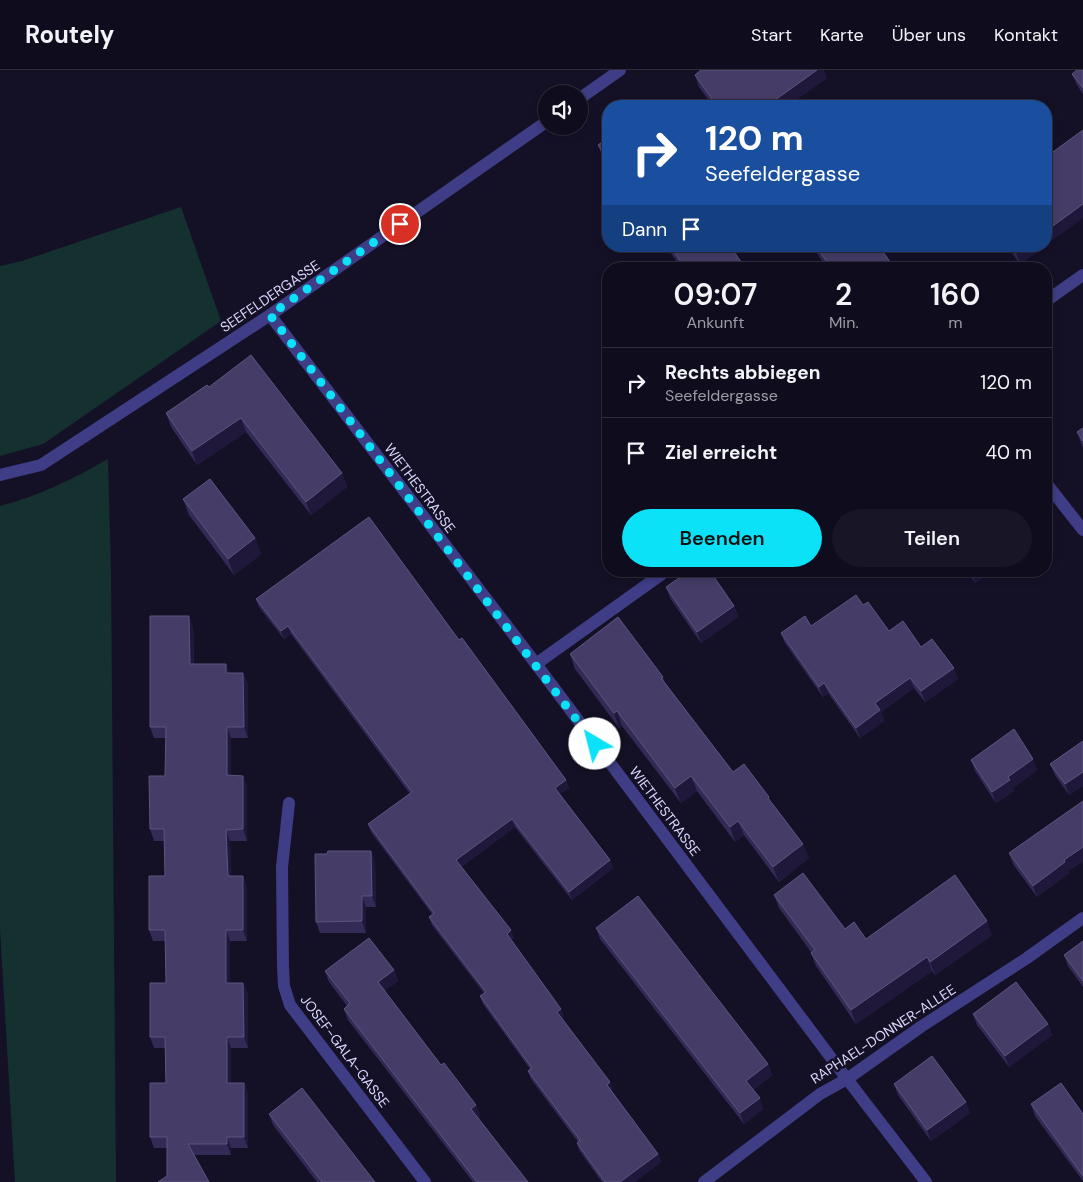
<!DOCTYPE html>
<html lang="de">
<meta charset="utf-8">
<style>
:root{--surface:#0f0d1d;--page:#181626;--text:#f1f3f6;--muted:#9b9ca4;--line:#2f2d3b;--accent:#0be1f7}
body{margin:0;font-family:"DM Sans",sans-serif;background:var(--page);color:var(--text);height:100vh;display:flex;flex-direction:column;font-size:19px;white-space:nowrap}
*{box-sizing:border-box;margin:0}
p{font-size:16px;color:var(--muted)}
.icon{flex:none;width:28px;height:28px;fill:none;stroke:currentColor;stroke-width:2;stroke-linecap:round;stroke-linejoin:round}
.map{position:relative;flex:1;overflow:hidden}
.panel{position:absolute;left:602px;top:192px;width:450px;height:315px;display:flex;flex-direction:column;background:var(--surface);border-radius:20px;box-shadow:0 2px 8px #0003,0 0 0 1px var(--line)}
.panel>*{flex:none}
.top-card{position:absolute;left:602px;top:30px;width:450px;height:152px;border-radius:20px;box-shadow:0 2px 8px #0003,0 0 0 1px var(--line);background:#1a4fa0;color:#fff;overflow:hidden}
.controls{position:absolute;left:538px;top:15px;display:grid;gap:10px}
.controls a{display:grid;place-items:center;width:50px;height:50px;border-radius:50%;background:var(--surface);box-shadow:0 2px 8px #0003,0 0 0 1px var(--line);font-size:25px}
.pin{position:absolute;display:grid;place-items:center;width:42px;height:42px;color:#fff;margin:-21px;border:2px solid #fff;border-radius:50%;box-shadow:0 1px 5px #0007}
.me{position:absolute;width:55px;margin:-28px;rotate:323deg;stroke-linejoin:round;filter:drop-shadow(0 0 4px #0008)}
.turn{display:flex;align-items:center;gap:18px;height:105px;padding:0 20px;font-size:22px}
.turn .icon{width:65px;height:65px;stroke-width:2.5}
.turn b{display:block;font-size:35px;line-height:42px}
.then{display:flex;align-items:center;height:48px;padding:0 20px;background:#0003;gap:10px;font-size:19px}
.eta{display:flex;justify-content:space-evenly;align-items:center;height:85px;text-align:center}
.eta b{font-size:30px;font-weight:600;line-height:35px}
.cta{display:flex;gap:10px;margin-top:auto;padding:10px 20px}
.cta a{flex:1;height:58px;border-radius:30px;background:var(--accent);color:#111;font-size:20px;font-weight:600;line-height:58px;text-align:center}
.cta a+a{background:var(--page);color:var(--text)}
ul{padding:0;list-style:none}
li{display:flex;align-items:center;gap:15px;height:70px;padding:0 20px;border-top:1px solid var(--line)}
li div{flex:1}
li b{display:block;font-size:19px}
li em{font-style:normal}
header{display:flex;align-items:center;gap:30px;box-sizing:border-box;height:70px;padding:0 25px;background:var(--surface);border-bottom:1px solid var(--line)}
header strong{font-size:24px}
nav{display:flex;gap:28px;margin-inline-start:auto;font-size:18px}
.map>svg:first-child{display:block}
.green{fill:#143130}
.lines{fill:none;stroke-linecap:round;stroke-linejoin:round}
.minor{stroke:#3f3d85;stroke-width:12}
.wall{fill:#332a55}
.shaded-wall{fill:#1f183b}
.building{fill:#453d67;stroke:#5d557f}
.route{stroke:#0be1f7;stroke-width:9;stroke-dasharray:0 16.2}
.labels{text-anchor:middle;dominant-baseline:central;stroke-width:5;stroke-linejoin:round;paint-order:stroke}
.street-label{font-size:14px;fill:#dcd8fe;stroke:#141127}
</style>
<header>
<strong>Routely</strong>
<nav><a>Start</a><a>Karte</a><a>Über uns</a><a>Kontakt</a></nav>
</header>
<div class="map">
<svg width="1083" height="1112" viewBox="0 0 1083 1112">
<rect width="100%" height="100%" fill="#141127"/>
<g class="green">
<polygon points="181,137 221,251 43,374 0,386 0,196 22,191"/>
<path d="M 108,389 L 111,503 L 116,1112 L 15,1112 L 0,859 L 0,436 C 39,426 73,409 108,389 Z"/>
</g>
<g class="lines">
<g class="minor">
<polyline points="579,29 620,0"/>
<polyline points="1046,231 1083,205"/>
<polyline points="270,245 536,594 847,1009 926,1112"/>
<polyline points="0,405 41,395 270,245 546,52"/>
<polyline points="1046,413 1083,460"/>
<polyline points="536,594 666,501"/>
<polyline points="289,733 282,797 283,897 284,916 290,935 425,1112"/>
<polyline points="704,1112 820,1024 847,1009 922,956 1027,888 1083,848"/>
</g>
</g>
<g class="wall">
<polygon points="1083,0 1083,24 1077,15 1072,4"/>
<polygon points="695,5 827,8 787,36 713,36 699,17"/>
<polygon points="609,67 609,96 602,86 598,75"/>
<polygon points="666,176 730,176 746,199 682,199"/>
<polygon points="812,176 879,176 895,199 828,199"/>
<polygon points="1007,176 1044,176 1020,194"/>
<polygon points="209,317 342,403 347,417 311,445 246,362 197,395 171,357 166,343"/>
<polygon points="1083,358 1083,377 1081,373 1077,362"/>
<polygon points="183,429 255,468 261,484 234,505 189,445"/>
<polygon points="967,501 992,501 975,513"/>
<polygon points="666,517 734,536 738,547 701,573 670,528"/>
<polygon points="256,529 459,570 566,710 569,718 559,724 610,790 613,798 572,830 515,757 461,797 514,868 511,870 564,947 562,948 610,1012 612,1020 611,1021 658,1084 661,1092 634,1112 602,1112 579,1080 577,1073 578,1072 531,1009 528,1001 530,999 483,934 480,926 484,923 432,855 429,847 432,844 371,762 368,754 410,724 291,564 284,569 259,537"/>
<polygon points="863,535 889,561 921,577 958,609 925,632 914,618 881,642 884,651 860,668 828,623 823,627 785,573 781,563 811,556"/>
<polygon points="193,557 194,594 226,594 229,603 248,614 248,668 231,668 231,705 243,706 247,717 247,771 230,771 231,806 243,806 247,817 247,871 230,871 230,913 243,913 248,924 248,978 231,978 231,1013 244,1013 248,1024 248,1078 231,1078 231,1085 194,1085 167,1106 167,1078 154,1078 150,1067 166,1013 165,978 154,978 150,967 166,913 166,871 153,871 149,860 165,806 164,771 154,771 150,759 165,706 166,668 154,668 150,657"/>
<polygon points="570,584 663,607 665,613 733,702 771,733 809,788 779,812 744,765 735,772 697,721 681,733 622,656 619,658 575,599"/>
<polygon points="1083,671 1083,716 1069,725 1055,705 1050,694"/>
<polygon points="971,690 1037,700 1013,718 1014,721 996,733 975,701"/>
<polygon points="1083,731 1083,791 1068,801 1069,803 1037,827 1013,794 1009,783"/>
<polygon points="371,781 375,792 376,837 366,837 366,863 320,863 316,852 327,784"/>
<polygon points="774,825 866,869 992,865 935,905 932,901 856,954 816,896 811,883 811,882 779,838"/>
<polygon points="596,858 768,994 772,1005 753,1020 763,1039 744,1054 600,869"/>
<polygon points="1083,871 1083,917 1068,896 1064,885"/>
<polygon points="394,900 398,911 384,921 441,995 476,1035 480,1047 478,1048 528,1112 473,1112 348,950 344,939 347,936 329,912 325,901"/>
<polygon points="973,944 1048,954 1052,965 1009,997 977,955"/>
<polygon points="894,1014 970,1043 931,1071 898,1025"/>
<polygon points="1031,1034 1083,1044 1083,1111 1035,1046"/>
<polygon points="269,1044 375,1112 317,1112 273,1055"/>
</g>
<g class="shaded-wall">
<polygon points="817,0 824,0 827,8 787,36 777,36 775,30"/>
<polygon points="1083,134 1083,148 1046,175 1046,161"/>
<polygon points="1025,176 1044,176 1020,194 1016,183"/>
<polygon points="241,348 246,362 197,395 192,381"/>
<polygon points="342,403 347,417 311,445 306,432"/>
<polygon points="255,468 261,484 234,505 228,489"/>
<polygon points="971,501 992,501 975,513"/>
<polygon points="734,536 738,547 701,573 697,562"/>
<polygon points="189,546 193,557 194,605 190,594"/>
<polygon points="288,556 291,564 284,569 281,561"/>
<polygon points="226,594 230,605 226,603"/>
<polygon points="954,598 958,609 925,632 921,621"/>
<polygon points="243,603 248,614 248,668 244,657"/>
<polygon points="910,608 914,618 881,642 884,651 860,668 856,658 875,633"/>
<polygon points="824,613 828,623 823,627 819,617"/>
<polygon points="617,641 622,656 619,658 614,643"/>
<polygon points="227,657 231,668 231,716 227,705"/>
<polygon points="1033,689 1037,700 1013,718 1014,721 996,733 992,722 1008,707"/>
<polygon points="1083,702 1083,716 1069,725 1065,714"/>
<polygon points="243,706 247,717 247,771 243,759"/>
<polygon points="691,706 697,721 681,733 675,718"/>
<polygon points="566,710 569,718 557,726 555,718"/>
<polygon points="512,749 515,757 459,798 456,790"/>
<polygon points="738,751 744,765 735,772 730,757"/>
<polygon points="226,760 230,771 232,817 228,806"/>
<polygon points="803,774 809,788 779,812 773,797"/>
<polygon points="1083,777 1083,791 1068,801 1069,803 1037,827 1033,816 1064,790"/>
<polygon points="371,781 375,792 376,837 372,826"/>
<polygon points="610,790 613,798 572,830 569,822"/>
<polygon points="243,806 247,817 247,871 243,860"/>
<polygon points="362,826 366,837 366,863 362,851"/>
<polygon points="987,851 992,865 935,905 930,892"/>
<polygon points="226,860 230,871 230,924 226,913"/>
<polygon points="511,860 514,868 510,872 507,864"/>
<polygon points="927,887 932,901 856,954 851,940"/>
<polygon points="394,900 398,911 382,923 378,912"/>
<polygon points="243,913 248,924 248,978 244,967"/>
<polygon points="561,939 564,947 560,950 557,942"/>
<polygon points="1048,954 1052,965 1009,997 1005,986"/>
<polygon points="227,967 231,978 231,1024 227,1013"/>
<polygon points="768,994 772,1005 750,1022 746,1011"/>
<polygon points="610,1012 612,1020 609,1022 607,1015"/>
<polygon points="244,1013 248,1024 248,1078 244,1067"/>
<polygon points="760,1028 763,1039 744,1054 740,1043"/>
<polygon points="966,1032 970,1043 931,1071 927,1060"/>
<polygon points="476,1035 480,1047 475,1051 471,1039"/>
<polygon points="227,1067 231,1078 231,1085 227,1074"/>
<polygon points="658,1084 661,1092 634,1112 620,1112"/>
</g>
<g class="building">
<polygon points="701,0 817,0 775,30 779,36 717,36 695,5"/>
<polygon points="1077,0 1083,0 1083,18 1072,4"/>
<polygon points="1083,60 1083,134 1046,161 1046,92 1047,92 1046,90 1046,87"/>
<polygon points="609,67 609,91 598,75"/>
<polygon points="670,176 730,176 746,199 686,199"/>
<polygon points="816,176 879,176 895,199 832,199"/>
<polygon points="1011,176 1025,176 1016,183"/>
<polygon points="251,285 342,403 306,432 241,348 192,381 166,343 207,315 209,317"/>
<polygon points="1083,358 1083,371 1077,362"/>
<polygon points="210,409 255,468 228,489 183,429"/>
<polygon points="369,447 459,570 462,568 566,710 555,718 610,790 569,822 512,749 456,790 511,860 507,864 561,939 557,942 610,1012 607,1015 658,1084 620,1112 605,1112 577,1073 580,1070 528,1001 532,998 480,926 486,922 429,847 434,843 368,754 412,722 288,556 281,561 256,529"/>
<polygon points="689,501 710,501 734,536 697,562 666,517"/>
<polygon points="856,525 863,535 868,532 889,561 903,551 921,577 932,569 954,598 921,621 910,608 875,633 880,640 856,658 824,613 819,617 781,563 805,546 811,556"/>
<polygon points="150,546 189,546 190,594 226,594 226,603 243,603 244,657 227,657 227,705 243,706 243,759 226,760 228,806 243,806 243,860 226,860 226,913 243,913 244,967 227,967 227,1013 244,1013 244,1067 227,1067 227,1074 188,1074 209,1112 158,1112 167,1106 167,1067 150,1067 150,1013 166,1013 165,967 150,967 150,913 166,913 165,860 149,860 149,806 165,806 164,759 150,759 149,706 165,706 166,657 150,657"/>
<polygon points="618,547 663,607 661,608 733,702 744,694 769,727 768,728 803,774 773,797 738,751 730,757 691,706 675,718 617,641 614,643 570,584"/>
<polygon points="1014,659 1033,689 1008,707 1010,710 992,722 971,690"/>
<polygon points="1083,671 1083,702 1065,714 1050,694"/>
<polygon points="1083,731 1083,777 1064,790 1065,792 1033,816 1009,783"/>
<polygon points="328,781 371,781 372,826 362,826 362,851 316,852 315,784 327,784"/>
<polygon points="803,803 845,859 854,852 866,869 955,805 987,851 930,892 927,887 851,940 811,883 815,880 774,825"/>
<polygon points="638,826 768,994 746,1011 760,1028 740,1043 596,858"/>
<polygon points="369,868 394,900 378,912 441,995 444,993 476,1035 471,1039 528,1112 477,1112 344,939 350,933 325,901"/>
<polygon points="1083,871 1083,911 1064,885"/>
<polygon points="1016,912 1048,954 1005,986 973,944"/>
<polygon points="932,986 966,1032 927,1060 894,1014"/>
<polygon points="1061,1013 1083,1044 1083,1106 1031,1034"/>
<polygon points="302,1018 375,1112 322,1112 269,1044"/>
</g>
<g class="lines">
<polyline class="route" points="400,154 270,245 595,674"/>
</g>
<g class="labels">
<g class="street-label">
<text transform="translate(270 226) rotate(-34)">SEEFELDERGASSE</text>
<text transform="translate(420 418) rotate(53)">WIETHESTRASSE</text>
<text transform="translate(665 741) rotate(53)">WIETHESTRASSE</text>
<text transform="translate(883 964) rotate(-33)">RAPHAEL-DONNER-ALLEE</text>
<text transform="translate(345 981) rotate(53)">JOSEF-GALA-GASSE</text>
</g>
</g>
</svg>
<div class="controls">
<a><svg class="icon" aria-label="sound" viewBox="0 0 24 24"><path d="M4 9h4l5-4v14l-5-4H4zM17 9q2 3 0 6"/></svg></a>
</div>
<div class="pin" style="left:400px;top:154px;background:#d93025"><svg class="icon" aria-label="arrive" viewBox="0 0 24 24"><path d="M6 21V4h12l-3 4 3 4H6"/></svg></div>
<svg class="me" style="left:595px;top:674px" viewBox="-20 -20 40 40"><circle r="19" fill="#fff"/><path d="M0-13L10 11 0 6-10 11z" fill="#0be1f7"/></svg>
<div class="top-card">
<div class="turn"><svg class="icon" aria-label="right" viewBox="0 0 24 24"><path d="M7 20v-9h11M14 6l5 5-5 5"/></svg><div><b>120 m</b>Seefeldergasse</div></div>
<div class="then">Dann<svg class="icon" aria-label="arrive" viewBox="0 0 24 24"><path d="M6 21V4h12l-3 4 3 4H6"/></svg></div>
</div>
<section class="panel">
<div class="eta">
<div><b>09:07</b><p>Ankunft</p></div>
<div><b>2</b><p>Min.</p></div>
<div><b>160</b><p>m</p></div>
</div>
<ul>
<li><svg class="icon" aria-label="right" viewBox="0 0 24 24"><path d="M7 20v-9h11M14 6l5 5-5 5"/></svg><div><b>Rechts abbiegen</b><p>Seefeldergasse</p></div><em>120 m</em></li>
<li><svg class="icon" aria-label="arrive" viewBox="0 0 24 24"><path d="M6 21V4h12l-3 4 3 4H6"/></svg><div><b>Ziel erreicht</b></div><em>40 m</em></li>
</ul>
<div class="cta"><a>Beenden</a><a>Teilen</a></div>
</section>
</div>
